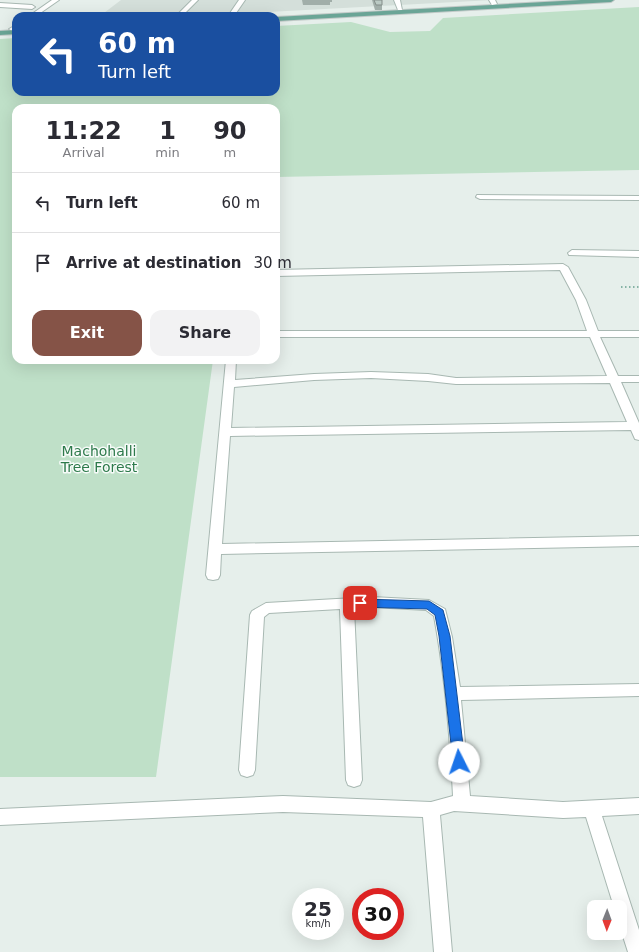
<!DOCTYPE html>
<style>
:root{--surface:#fff;--page:#f2f2f3;--text:#2b2b33;--muted:#7c7c81;--line:#e1e1e2;--accent:#855347}
body{margin:0;font-family:"DejaVu Sans",sans-serif;background:var(--page);color:var(--text);height:100vh;display:flex;flex-direction:column;font-size:15px;white-space:nowrap}
*{box-sizing:border-box;margin:0}
p{font-size:13px;color:var(--muted)}
.icon{flex:none;width:22px;height:22px;fill:none;stroke:currentColor;stroke-width:2;stroke-linecap:round;stroke-linejoin:round}
.map{position:relative;flex:1;overflow:hidden}
.details{position:absolute;left:12px;top:104px;width:268px;height:260px;display:flex;flex-direction:column;background:var(--surface);border-radius:12px;box-shadow:0 4px 16px #0002}
.details>*{flex:none}
.banner{position:absolute;left:12px;top:12px;width:268px;height:84px;border-radius:12px;box-shadow:0 4px 16px #0002;background:#1a4fa0;color:#fff;overflow:hidden}
.needle{width:26px;rotate:181deg}
.controls{position:absolute;left:587px;top:900px;display:grid;gap:8px}
.controls a{display:grid;place-items:center;width:40px;height:40px;border-radius:8px;background:var(--surface);box-shadow:0 4px 16px #0002;font-size:20px}
.speed{position:absolute;left:292px;top:888px;display:flex;gap:8px;font-size:20px;font-weight:700;text-align:center}
.speed>*{display:grid;place-content:center;width:52px;height:52px;border-radius:50%;background:var(--surface);box-shadow:0 4px 16px #0002;line-height:1}
.speed small{font-size:10px;font-weight:400}
.speed .limit{border:6px solid #d22;background:#fff;color:#111}
.pin{position:absolute;display:grid;place-items:center;width:34px;height:34px;color:#fff;margin:-17px;border-radius:8px;box-shadow:0 2px 6px #0006}
.me{position:absolute;width:44px;margin:-22px;rotate:356deg;stroke-linejoin:round;filter:drop-shadow(0 0 3px #0008)}
.turn{display:flex;align-items:center;gap:14px;height:84px;padding:0 20px;font-size:18px}
.turn .icon{width:52px;height:52px;stroke-width:2.5}
.turn b{display:block;font-size:28px;line-height:34px}
.eta{display:flex;justify-content:space-evenly;align-items:center;height:68px;text-align:center}
.eta b{font-size:24px;font-weight:700;line-height:28px}
.action{display:flex;gap:8px;margin-top:auto;padding:8px 20px}
.action a{flex:1;height:46px;border-radius:12px;background:var(--accent);color:#fff;font-size:16px;font-weight:700;line-height:46px;text-align:center}
.action a+a{background:var(--page);color:var(--text)}
ul{padding:0;list-style:none}
li{display:flex;align-items:center;gap:12px;height:60px;padding:0 20px;border-top:1px solid var(--line)}
li div{flex:1}
li b{display:block;font-size:15px}
li em{font-style:normal}
.map>svg:first-child{display:block}
.built{fill:#d4dfda}
.green{fill:#bfe0c8}
.lines{fill:none;stroke-linecap:round;stroke-linejoin:round}
.minor-casing{stroke:#a8b8b2;stroke-width:2}
.major-casing{stroke:#c2cac8;stroke-width:2}
.path{stroke:#86b3a5;stroke-width:2;stroke-dasharray:1.5 2.5;stroke-linecap:butt}
.minor{fill:#fff;fill-rule:evenodd}
.major{fill:#6aa596;fill-rule:evenodd}
.wall{fill:#a1aea9}
.building{fill:#bbcac4;stroke:#838d89}
.route{fill:#1a73e8;stroke:#114b97}
.labels{text-anchor:middle;dominant-baseline:central;stroke-width:3;stroke-linejoin:round;paint-order:stroke}
.park-label{font-size:14px;fill:#2d7a4b;stroke:#f7fbf9}
</style>
<div class="map">
<svg width="639" height="952" viewBox="0 0 639 952">
<rect width="100%" height="100%" fill="#e6efeb"/>
<polygon class="built" points="121,0 493,0 191,16 100,16"/>
<polygon class="green" points="639,7 639,170 276,177 276,108 16,108 16,360 213,360 156,777 0,777 0,39 16,38 16,92 276,92 276,26 351,22 390,32 430,31 443,18"/>
<g class="lines">
<defs>
<g id="minor">
<polygon points="52,0 59,0 36,16 29,16"/>
<polygon points="192,0 198,0 182,16 176,16"/>
<polygon points="239,0 245,0 234,16 228,16"/>
<polygon points="394,0 400,0 402,10 398,10"/>
<polygon points="489,0 495,0 497,4 492,5"/>
<polygon points="0,3 32,5 35,7 32,9 0,7"/>
<polygon points="16,25 16,29 12,31 9,29"/>
<polygon points="477,195 639,196 639,200 480,199 476,197"/>
<polygon points="572,250 639,251 639,257 569,255 568,253"/>
<path d="M 563,264 L 568,267 L 586,300 L 598,331 L 639,331 L 639,337 L 600,337 L 618,376 L 639,376 L 639,382 L 621,382 L 639,423 L 639,440 L 635,439 L 631,430 L 230,436 L 222,544 L 639,536 L 639,546 L 221,554 L 220,575 L 218,579 L 213,580 L 208,579 L 206,575 L 226,360 L 236,360 L 235,380 L 314,374 L 371,372 L 428,374 L 456,378 L 607,376 L 590,337 L 276,337 L 276,331 L 587,331 L 576,300 L 560,270 L 276,276 L 276,270 ZM 371,378 L 428,381 L 456,384 L 610,383 L 627,422 L 231,428 L 234,387 L 314,380 Z"/>
<path d="M 372,597 L 429,600 L 445,609 L 452,637 L 460,687 L 639,684 L 639,696 L 461,700 L 470,796 L 563,802 L 639,798 L 639,814 L 602,816 L 639,930 L 639,952 L 628,952 L 620,927 L 620,907 L 614,907 L 586,817 L 563,818 L 454,811 L 440,815 L 452,952 L 434,952 L 423,817 L 283,812 L 0,825 L 0,809 L 283,796 L 431,802 L 453,796 C 450,735 445,676 434,616 L 426,610 L 372,607 L 354,608 L 362,780 L 360,785 L 354,787 L 348,785 L 346,780 L 340,609 L 269,613 L 264,617 L 255,770 L 253,775 L 247,777 L 241,775 L 239,770 L 250,615 L 252,611 L 266,603 Z"/>
</g>
<g id="major">
<polygon points="581,0 614,0 611,2 276,21 276,17"/>
<polygon points="16,30 16,34 0,35 0,31"/>
</g>
</defs>
<use href="#minor" class="minor-casing"/>
<use href="#major" class="major-casing"/>
<polyline class="path" points="621,287 639,287"/>
<use href="#minor" class="minor"/>
<use href="#major" class="major"/>
</g>
<g class="wall">
<polygon points="302,0 332,0 332,2 330,2 330,5 303,5"/>
<polygon points="372,0 382,0 382,10 375,10"/>
</g>
<polygon class="building" points="374,0 382,0 382,5 376,5"/>
<polygon class="route" points="360,599 429,601 443,610 450,636 465,762 463,765 459,767 455,765 453,762 439,636 435,615 427,609 360,607 356,606 355,603 356,600"/>
<g class="labels">
<g class="park-label">
<text x="99" y="451">Machohalli<tspan x="99" dy="16">Tree Forest</tspan></text>
</g>
</g>
</svg>
<div class="controls">
<a><svg class="needle" viewBox="-14 -14 28 28"><path d="M0-13l5 13h-10z" fill="#e53935"/><path d="M0 13l5-13h-10z" fill="#7c7c81"/></svg></a>
</div>
<div class="speed"><div>25<small>km/h</small></div><div class="limit">30</div></div>
<div class="pin" style="left:360px;top:603px;background:#d93025"><svg class="icon" aria-label="arrive" viewBox="0 0 24 24"><path d="M6 21V4h12l-3 4 3 4H6"/></svg></div>
<svg class="me" style="left:459px;top:762px" viewBox="-20 -20 40 40"><circle r="19" fill="#fff"/><path d="M0-13L10 11 0 6-10 11z" fill="#1a73e8"/></svg>
<div class="banner">
<div class="turn"><svg class="icon" aria-label="left" viewBox="0 0 24 24"><path d="M17 20v-9H6M10 6l-5 5 5 5"/></svg><div><b>60 m</b>Turn left</div></div>
</div>
<section class="details">
<div class="eta">
<div><b>11:22</b><p>Arrival</p></div>
<div><b>1</b><p>min</p></div>
<div><b>90</b><p>m</p></div>
</div>
<ul>
<li><svg class="icon" aria-label="left" viewBox="0 0 24 24"><path d="M17 20v-9H6M10 6l-5 5 5 5"/></svg><div><b>Turn left</b></div><em>60 m</em></li>
<li><svg class="icon" aria-label="arrive" viewBox="0 0 24 24"><path d="M6 21V4h12l-3 4 3 4H6"/></svg><div><b>Arrive at destination</b></div><em>30 m</em></li>
</ul>
<div class="action"><a>Exit</a><a>Share</a></div>
</section>
</div>
